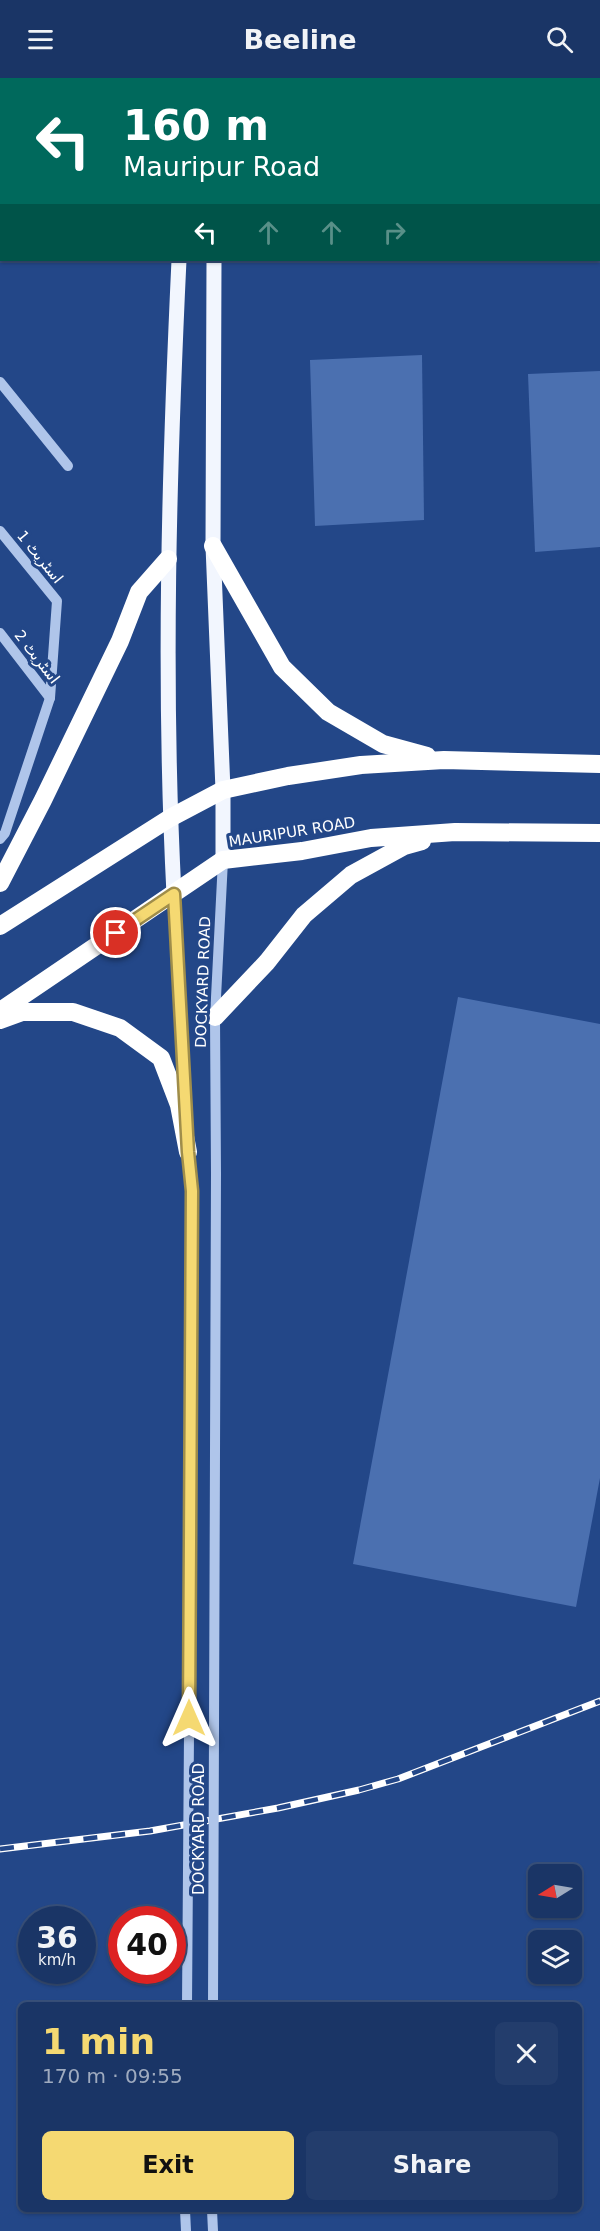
<!DOCTYPE html>
<meta charset="utf-8">
<style>
:root{--surface:#1a3566;--page:#233d6c;--text:#f1f3f6;--muted:#9fabbf;--line:#38507a;--accent:#f5d972}
body{margin:0;font-family:"DejaVu Sans","Noto Sans Arabic",sans-serif;background:var(--page);color:var(--text);height:100vh;display:flex;flex-direction:column;font-size:22px;white-space:nowrap}
*{box-sizing:border-box;margin:0}
p{font-size:20px;color:var(--muted)}
.icon{flex:none;width:33px;height:33px;fill:none;stroke:currentColor;stroke-width:2;stroke-linecap:round;stroke-linejoin:round}
.map{position:relative;flex:1;overflow:hidden}
.side{position:absolute;left:18px;top:1924px;width:564px;height:210px;display:flex;flex-direction:column;background:var(--surface);border-radius:9px;box-shadow:0 2px 4px #0004,0 0 0 2px var(--line)}
.side>*{flex:none}
.top-card{position:absolute;left:0px;top:0px;width:600px;height:183px;box-shadow:0 2px 4px #0004,0 0 0 2px var(--line);background:#00695c;color:#fff;overflow:hidden}
.needle{width:39px;rotate:259deg}
.controls{position:absolute;left:528px;top:1786px;display:grid;gap:12px}
.controls a{display:grid;place-items:center;width:54px;height:54px;border-radius:9px;background:var(--surface);box-shadow:0 2px 4px #0004,0 0 0 2px var(--line);font-size:30px}
.speed{position:absolute;left:18px;top:1828px;display:flex;gap:12px;font-size:30px;font-weight:700;text-align:center}
.speed>*{display:grid;place-content:center;width:78px;height:78px;border-radius:50%;background:var(--surface);box-shadow:0 2px 4px #0004,0 0 0 2px var(--line);line-height:1}
.speed small{font-size:15px;font-weight:400}
.speed .limit{border:9px solid #d22;background:#fff;color:#111}
.pin{position:absolute;display:grid;place-items:center;width:51px;height:51px;color:#fff;margin:-26px;border:3px solid #fff;border-radius:50%;box-shadow:0 2px 6px #0007}
.me{position:absolute;width:66px;margin:-33px;rotate:0deg;stroke-linejoin:round;filter:drop-shadow(0 0 4px #0008)}
.turn{display:flex;align-items:center;gap:21px;height:126px;padding:0 24px;font-size:27px}
.turn .icon{width:78px;height:78px;stroke-width:2.5}
.turn b{display:block;font-size:42px;line-height:51px}
.lanes{display:flex;align-items:center;height:57px;padding:0 24px;background:#0003;justify-content:center;gap:30px;direction:ltr}
.lanes .off{opacity:.35}
.round{display:grid;place-items:center;flex:none;width:63px;height:63px;border-radius:9px;background:var(--page)}
.headline{display:flex;align-items:center;justify-content:space-between;height:102px;padding:0 24px}
h1{font-size:36px;font-weight:600;line-height:45px;color:var(--accent)}
.cta{display:flex;gap:12px;margin-top:auto;padding:12px 24px}
.cta a{flex:1;height:69px;border-radius:9px;background:var(--accent);color:#111;font-size:24px;font-weight:600;line-height:69px;text-align:center}
.cta a+a{background:var(--page);color:var(--text)}
header{display:flex;justify-content:space-between;align-items:center;height:78px;padding:0 24px;background:var(--surface);font-size:27px;font-weight:600}
.map>svg:first-child{display:block}
.building{fill:#4b70b0}
.lines{fill:none;stroke-linecap:round;stroke-linejoin:round}
.minor{stroke:#afc5ea;stroke-width:10}
.major{stroke:#f2f6fe;stroke-width:15}
.highway{stroke:#fff;stroke-width:18}
.rail-casing{stroke:#fff;stroke-width:7}
.rail{stroke:#234788;stroke-width:4.5;stroke-dasharray:14;stroke-linecap:butt}
.minor-bridge{stroke:#afc5ea;stroke-width:10}
.route-casing{stroke:#9f8d4a;stroke-width:15}
.route{stroke:#f5d972;stroke-width:10}
.labels{text-anchor:middle;dominant-baseline:central;stroke-width:6;stroke-linejoin:round;paint-order:stroke}
.street-label{font-size:15px;fill:#fff;stroke:#234788}
</style>
<header><svg class="icon" aria-label="menu" viewBox="0 0 24 24"><path d="M4 6h16M4 12h16M4 18h16"/></svg>Beeline<svg class="icon" aria-label="search" viewBox="0 0 24 24"><circle cx="10" cy="10" r="6"/><path d="M15 15l6 6"/></svg></header>
<div class="map">
<svg width="600" height="2153" viewBox="0 0 600 2153">
<rect width="100%" height="100%" fill="#234788"/>
<g class="building">
<polygon points="422,277 424,442 315,448 310,282"/>
<polygon points="600,293 600,469 535,474 528,296"/>
<polygon points="458,919 600,946 600,1400 576,1529 353,1486"/>
</g>
<g class="lines">
<g class="minor">
<polyline points="445,0 446,2"/>
<polyline points="598,65 600,65"/>
<polyline points="0,304 68,388"/>
<polyline points="0,453 57,523 50,620 5,755 0,761"/>
<polyline points="0,555 50,620"/>
<polyline points="174,816 186,1032"/>
<polyline points="188,1068 193,1113"/>
<polyline points="216,1096 215,939 223,782"/>
<polyline points="185,2132 186,2153"/>
<polyline points="212,2132 213,2153"/>
</g>
<g class="major">
<polyline points="210,0 210,2"/>
<polyline points="193,2 193,0"/>
<polyline points="214,182 213,468 223,712 223,782"/>
<path d="M 174,816 C 163,604 169,393 179,182"/>
</g>
<g class="highway">
<polyline points="213,468 282,589 328,634 383,666 427,678"/>
<polyline points="0,805 43,722 120,563 139,514 168,481"/>
<polyline points="0,848 170,740 223,712 288,698 361,687 444,682 600,686"/>
<polyline points="0,933 223,782 302,773 371,760 455,754 600,755"/>
<polyline points="215,939 267,884 304,837 351,797 404,768 422,763"/>
<polyline points="0,942 22,934 73,934 120,950 161,980 179,1027 188,1074"/>
</g>
<defs>
<polyline id="rail" points="0,1771 150,1753 278,1730 359,1712 398,1701 600,1623"/>
</defs>
<use href="#rail" class="rail-casing"/>
<use href="#rail" class="rail"/>
<g class="minor-bridge">
<polyline points="187,1928 193,1113"/>
<polyline points="213,1928 216,1096"/>
</g>
</g>
<g class="lines">
<defs>
<polyline id="route" points="116,855 174,816 188,1074 192,1113 189,1640"/>
</defs>
<use href="#route" class="route-casing"/>
<use href="#route" class="route"/>
</g>
<g class="labels">
<g class="street-label">
<text transform="translate(40 479) rotate(51)">اسٹریٹ 1</text>
<text transform="translate(37 579) rotate(52)">اسٹریٹ 2</text>
<text transform="translate(292 754) rotate(-9)">MAURIPUR ROAD</text>
<text transform="translate(203 904) rotate(-88)">DOCKYARD ROAD</text>
<text transform="translate(199 1751) rotate(-90)">DOCKYARD ROAD</text>
</g>
</g>
</svg>
<div class="controls">
<a><svg class="needle" viewBox="-14 -14 28 28"><path d="M0-13l5 13h-10z" fill="#e53935"/><path d="M0 13l5-13h-10z" fill="#9fabbf"/></svg></a>
<a><svg class="icon" aria-label="layers" viewBox="0 0 24 24"><path d="M12 4l9 5-9 5-9-5zM3 14l9 5 9-5"/></svg></a>
</div>
<div class="speed"><div>36<small>km/h</small></div><div class="limit">40</div></div>
<div class="pin" style="left:116px;top:855px;background:#d93025"><svg class="icon" aria-label="arrive" viewBox="0 0 24 24"><path d="M6 21V4h12l-3 4 3 4H6"/></svg></div>
<svg class="me" style="left:189px;top:1640px" viewBox="-20 -20 40 40"><path d="M0-17L14 15 0 8-14 15z" fill="#f5d972" stroke="#fff" stroke-width="4"/></svg>
<div class="top-card">
<div class="turn"><svg class="icon" aria-label="left" viewBox="0 0 24 24"><path d="M17 20v-9H6M10 6l-5 5 5 5"/></svg><div><b>160 m</b>Mauripur Road</div></div>
<div class="lanes"><svg class="icon" aria-label="left" viewBox="0 0 24 24"><path d="M17 20v-9H6M10 6l-5 5 5 5"/></svg><svg class="icon off" aria-label="ahead" viewBox="0 0 24 24"><path d="M12 20V5M6 11l6-6 6 6"/></svg><svg class="icon off" aria-label="ahead" viewBox="0 0 24 24"><path d="M12 20V5M6 11l6-6 6 6"/></svg><svg class="icon off" aria-label="right" viewBox="0 0 24 24"><path d="M7 20v-9h11M14 6l5 5-5 5"/></svg></div>
</div>
<section class="side">
<div class="headline"><div><h1>1 min</h1><p>170 m · 09:55</p></div><a class="round"><svg class="icon" aria-label="close" viewBox="0 0 24 24"><path d="M6 6l12 12M18 6L6 18"/></svg></a></div>
<div class="cta"><a>Exit</a><a>Share</a></div>
</section>
</div>
